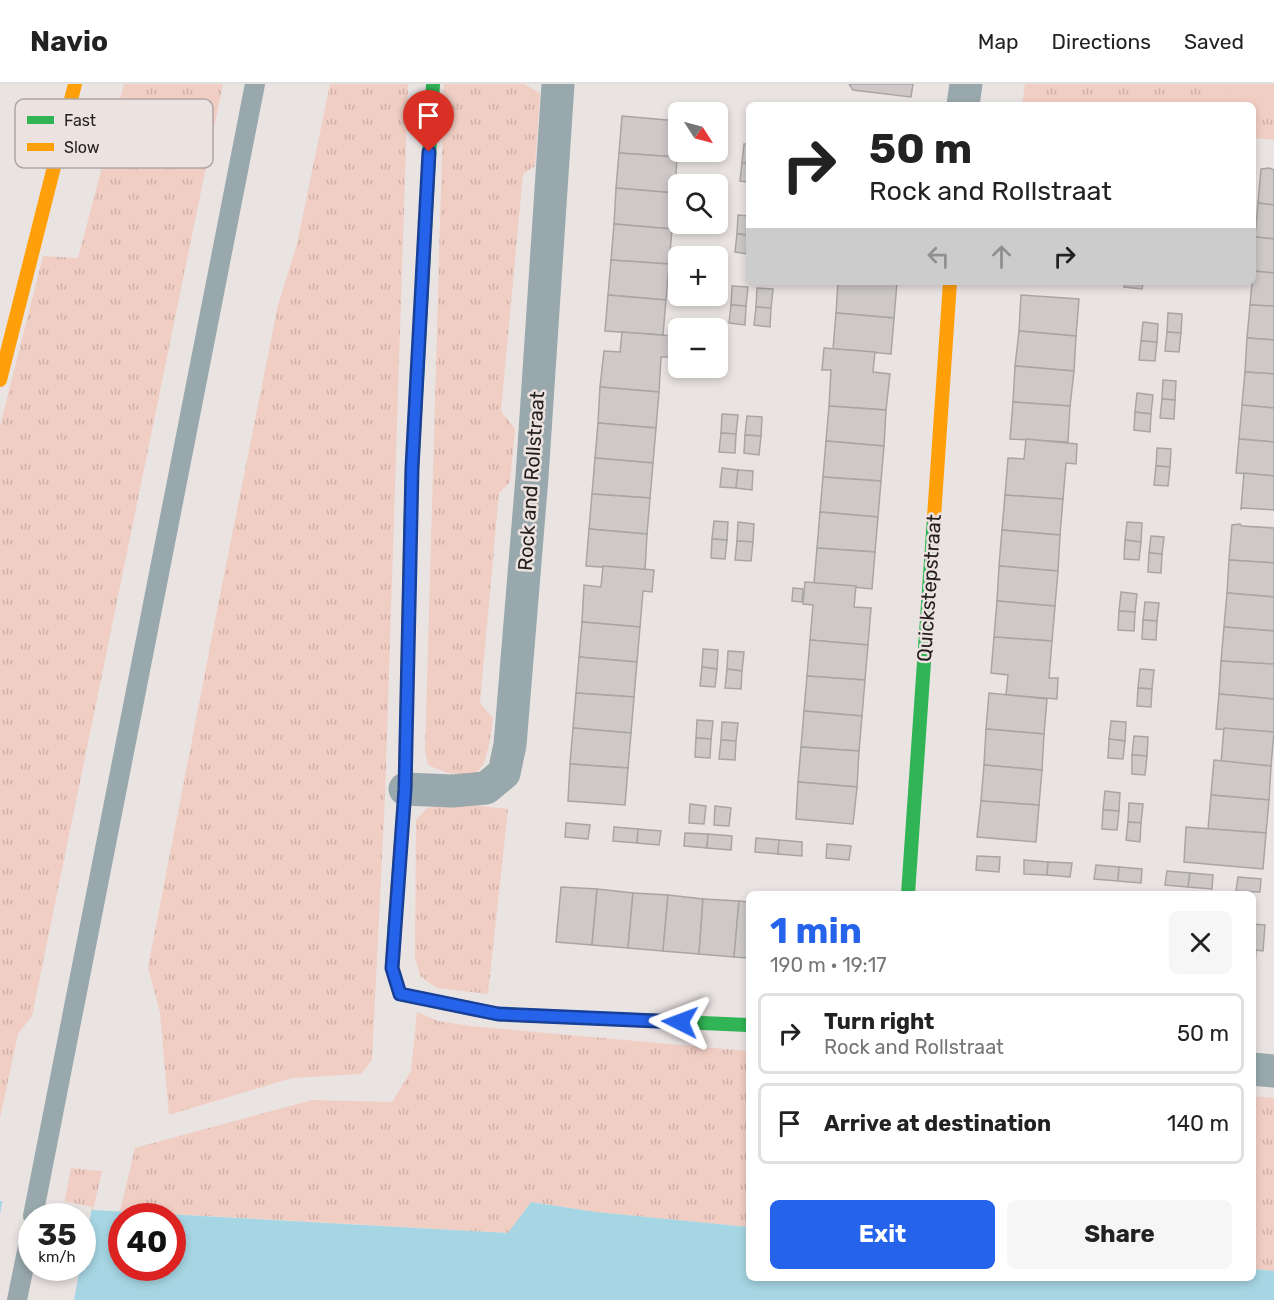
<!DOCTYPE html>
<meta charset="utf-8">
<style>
:root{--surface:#fff;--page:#f6f6f6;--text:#222;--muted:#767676;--line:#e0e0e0;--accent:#2563eb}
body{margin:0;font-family:Rubik,sans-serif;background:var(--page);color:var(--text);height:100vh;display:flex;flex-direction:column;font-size:22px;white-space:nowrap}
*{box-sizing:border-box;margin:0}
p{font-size:20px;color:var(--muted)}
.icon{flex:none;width:33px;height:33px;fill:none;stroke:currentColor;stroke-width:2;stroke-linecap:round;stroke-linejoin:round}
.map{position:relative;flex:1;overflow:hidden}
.drawer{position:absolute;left:746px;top:807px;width:510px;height:390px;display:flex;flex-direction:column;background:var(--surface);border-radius:9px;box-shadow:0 3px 9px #0003}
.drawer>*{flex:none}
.guide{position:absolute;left:746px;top:18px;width:510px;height:183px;border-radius:9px;box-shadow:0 3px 9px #0003;background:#fff;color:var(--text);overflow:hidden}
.needle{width:39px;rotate:126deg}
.tools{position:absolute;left:668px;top:18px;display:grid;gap:12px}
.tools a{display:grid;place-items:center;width:60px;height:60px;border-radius:9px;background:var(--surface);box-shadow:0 3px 9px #0003;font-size:30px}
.speed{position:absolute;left:18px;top:1119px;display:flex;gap:12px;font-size:30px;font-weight:700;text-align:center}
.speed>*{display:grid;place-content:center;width:78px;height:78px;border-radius:50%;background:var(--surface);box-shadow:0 3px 9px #0003;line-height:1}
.speed small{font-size:15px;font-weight:400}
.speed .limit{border:9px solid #d22;background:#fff;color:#111}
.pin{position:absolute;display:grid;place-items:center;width:51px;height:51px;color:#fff;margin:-62px -26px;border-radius:50% 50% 50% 0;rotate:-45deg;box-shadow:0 0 6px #0007}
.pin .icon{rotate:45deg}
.me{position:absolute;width:66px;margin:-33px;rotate:273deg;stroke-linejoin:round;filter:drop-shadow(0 0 4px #0008)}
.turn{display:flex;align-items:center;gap:21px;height:126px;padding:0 24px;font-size:27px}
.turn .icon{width:78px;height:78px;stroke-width:2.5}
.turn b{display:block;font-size:42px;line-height:51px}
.lanes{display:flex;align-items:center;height:57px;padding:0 24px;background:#0003;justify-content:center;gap:30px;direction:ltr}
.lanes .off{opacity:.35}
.round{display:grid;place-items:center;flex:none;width:63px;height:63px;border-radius:9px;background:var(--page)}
.headline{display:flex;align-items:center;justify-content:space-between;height:102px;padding:0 24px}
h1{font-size:36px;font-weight:700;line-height:45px;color:var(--accent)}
.button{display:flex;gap:12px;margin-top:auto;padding:12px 24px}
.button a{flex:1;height:69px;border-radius:9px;background:var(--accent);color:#fff;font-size:24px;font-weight:700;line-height:69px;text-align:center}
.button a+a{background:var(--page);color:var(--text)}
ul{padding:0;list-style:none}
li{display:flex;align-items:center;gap:18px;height:81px;margin:0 12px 9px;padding:0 12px;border:3px solid var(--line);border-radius:9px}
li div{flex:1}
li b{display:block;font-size:22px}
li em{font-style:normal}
header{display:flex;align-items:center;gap:36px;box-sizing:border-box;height:84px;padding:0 30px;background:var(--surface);border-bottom:2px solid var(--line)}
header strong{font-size:28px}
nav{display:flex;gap:33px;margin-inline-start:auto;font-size:21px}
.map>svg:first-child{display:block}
.grass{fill:url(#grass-tufts)}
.green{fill:#f1cec4}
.water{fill:#a6d6e3;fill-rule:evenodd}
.pier{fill:#e9e3e2}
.building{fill:#cec9c8;stroke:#a9a5a4;stroke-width:1.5}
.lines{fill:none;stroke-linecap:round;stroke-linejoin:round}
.lane{stroke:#98a8ac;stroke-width:20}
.street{stroke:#98a8ac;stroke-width:33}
.fast{stroke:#30b455;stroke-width:14}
.slow{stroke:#ff9f0a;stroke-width:14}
.route-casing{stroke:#184099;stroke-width:15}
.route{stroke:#2563eb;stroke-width:10}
.labels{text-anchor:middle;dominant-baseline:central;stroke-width:5;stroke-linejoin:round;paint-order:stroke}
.street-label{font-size:20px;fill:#221e1d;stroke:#ece2df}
.key{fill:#ece2df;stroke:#afa7a5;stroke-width:1.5}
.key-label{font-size:16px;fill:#221e1d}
</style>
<header>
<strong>Navio</strong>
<nav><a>Map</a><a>Directions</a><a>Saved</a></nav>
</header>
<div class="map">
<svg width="1274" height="1216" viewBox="0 0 1274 1216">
<defs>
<pattern id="grass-tufts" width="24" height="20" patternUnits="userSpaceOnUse" patternTransform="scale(1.5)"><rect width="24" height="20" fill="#f1cec4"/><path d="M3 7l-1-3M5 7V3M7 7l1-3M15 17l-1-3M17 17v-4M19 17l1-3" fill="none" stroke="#ceb0a8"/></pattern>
</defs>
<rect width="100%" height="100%" fill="#e9e3e2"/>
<g class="grass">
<polygon points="124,0 223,0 32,932 18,950 0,1034 0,342 43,172 78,174"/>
<polygon points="330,0 408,0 385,713 372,976 361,990 292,994 169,1031 160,929 148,883 221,506 278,221 297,160"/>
<path d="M 444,0 L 524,0 L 540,9 L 535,82 L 523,90 L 501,327 L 515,345 L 510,398 L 499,409 L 480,619 L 493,634 C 486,683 485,707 428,681 L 425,668 Z"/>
<polygon points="1025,0 1274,0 1274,56 1253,54 1252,21 1022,21"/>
<polygon points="444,718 508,725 488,910 437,904 420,892 415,873 416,736 426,725"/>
<polygon points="417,928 438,937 470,942 748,967 748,1143 596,1128 532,1118 509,1149 120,1127 135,1064 312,1016 392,1018 411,987"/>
<polygon points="1252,1012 1274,1014 1274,1187 1253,1185"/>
<polygon points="71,1084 102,1087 93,1126 64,1120"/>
</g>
<polygon class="green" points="1228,0 1274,0 1274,28 1253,26 1252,21 1225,21"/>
<path class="water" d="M 0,1117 L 64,1120 L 93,1126 L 508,1149 L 531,1118 L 596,1128 L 748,1143 L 748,1194 L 1252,1194 L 1253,1185 L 1274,1187 L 1274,1216 L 0,1216 ZM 32,1132 L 82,1132 L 82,1184 L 32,1184 ZM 122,1132 L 172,1132 L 172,1184 L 122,1184 Z"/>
<polygon class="pier" points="3,1114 64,1117 92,1123 83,1171 82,1132 32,1132 32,1184 80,1184 74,1216 0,1216 0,1131"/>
<g class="building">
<polygon points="849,0 913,0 911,13 853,6"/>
<polygon points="622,32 678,37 677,73 619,69"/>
<polygon points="744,60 748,60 748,79 742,79"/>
<polygon points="619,69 677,73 675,109 616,104"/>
<polygon points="742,79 748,79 748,98 740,97"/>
<polygon points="1269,84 1274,86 1274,121 1258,119 1261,85"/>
<polygon points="616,104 675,109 672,145 614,140"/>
<polygon points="1258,119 1274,121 1274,155 1255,153"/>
<polygon points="738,131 748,132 748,151 737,150"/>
<polygon points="614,140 672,145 669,180 611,176"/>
<polygon points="737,150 748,151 748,170 735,168"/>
<polygon points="1255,153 1274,155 1274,189 1253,187"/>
<polygon points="611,176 669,180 666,216 608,211"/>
<polygon points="1253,187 1274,189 1274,222 1250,221"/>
<polygon points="838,198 897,199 894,234 836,229"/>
<polygon points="1125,198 1143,198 1142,205 1124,203"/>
<polygon points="732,202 748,203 746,222 731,221"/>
<polygon points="757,204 773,205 771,224 756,223"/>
<polygon points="608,211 666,216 663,251 605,247"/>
<polygon points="1021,211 1079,215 1076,252 1019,247"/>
<polygon points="731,221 746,222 745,241 729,239"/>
<polygon points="1250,221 1274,222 1274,256 1247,254"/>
<polygon points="756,223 771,224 770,243 754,241"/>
<polygon points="836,229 894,234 891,270 833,265"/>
<polygon points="1168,229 1182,230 1181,249 1167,248"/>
<polygon points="1143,238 1158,240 1157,258 1141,257"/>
<polygon points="1019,247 1076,252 1074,287 1015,282"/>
<polygon points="622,248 673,252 671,273 661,273 659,308 600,303 604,267 620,268"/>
<polygon points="1167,248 1181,249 1179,268 1165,267"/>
<polygon points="1247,254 1274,256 1274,290 1245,288"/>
<polygon points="1141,257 1157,258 1155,277 1139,276"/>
<polygon points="824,264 875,268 873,288 890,290 886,326 829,322 831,286 822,286"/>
<polygon points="1015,282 1074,287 1070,322 1013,318"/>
<polygon points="1245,288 1274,290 1274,324 1242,321"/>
<polygon points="1163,296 1176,297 1175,316 1162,315"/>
<polygon points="600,303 659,308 656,344 598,339"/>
<polygon points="1137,309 1153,311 1151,330 1135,328"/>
<polygon points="1162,315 1175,316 1174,335 1160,334"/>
<polygon points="1013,318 1070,322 1068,358 1010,355"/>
<polygon points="1242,321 1274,324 1274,358 1239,355"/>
<polygon points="829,322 886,326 884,362 826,357"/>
<polygon points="1135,328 1151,330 1150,348 1134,346"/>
<polygon points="722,330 738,331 736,350 721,349"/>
<polygon points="747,332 762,333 761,352 745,351"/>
<polygon points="598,339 656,344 653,379 595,374"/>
<polygon points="721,349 736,350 735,369 719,368"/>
<polygon points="745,351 761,352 759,371 744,369"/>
<polygon points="1026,355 1077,360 1076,380 1066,379 1063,415 1005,411 1008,374 1024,375"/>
<polygon points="1239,355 1274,358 1274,392 1236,389"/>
<polygon points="826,357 884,362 881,397 823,393"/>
<polygon points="1157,364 1171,365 1170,383 1156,382"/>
<polygon points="595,374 653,379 650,414 592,410"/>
<polygon points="1156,382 1170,383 1168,402 1154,401"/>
<polygon points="722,384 738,386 736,404 720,403"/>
<polygon points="738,386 753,387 752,406 736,404"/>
<polygon points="1244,389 1274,392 1274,426 1243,424 1241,425"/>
<polygon points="823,393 881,397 878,433 820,428"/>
<polygon points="592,410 650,414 647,450 589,445"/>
<polygon points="1005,411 1063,415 1060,451 1002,446"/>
<polygon points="820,428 878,433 875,468 817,464"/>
<polygon points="714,437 728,438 727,456 712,455"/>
<polygon points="738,438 754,440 753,458 737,457"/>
<polygon points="1127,438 1142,439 1141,458 1125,456"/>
<polygon points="1240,440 1242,442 1274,444 1274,479 1229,476 1232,441"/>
<polygon points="589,445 647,450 645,486 586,482"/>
<polygon points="1002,446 1060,451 1058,487 999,482"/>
<polygon points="1151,452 1164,453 1162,470 1149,469"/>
<polygon points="712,455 727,456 725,475 711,474"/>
<polygon points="1125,456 1141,458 1139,476 1124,475"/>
<polygon points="737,457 753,458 751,477 735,476"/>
<polygon points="817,464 875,468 872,505 814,499"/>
<polygon points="1149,469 1162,470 1161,489 1148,488"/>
<polygon points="1229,476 1274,479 1274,513 1227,509"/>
<polygon points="603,482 654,486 652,508 643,507 640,543 582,538 584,501 601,503"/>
<polygon points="999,482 1058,487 1055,522 997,517"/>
<polygon points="805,498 856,502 854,523 871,524 868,561 810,556 813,521 803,520"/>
<polygon points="793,504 803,505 802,518 792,517"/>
<polygon points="1121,508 1137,510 1135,528 1119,527"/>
<polygon points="1227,509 1274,513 1274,547 1224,543"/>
<polygon points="997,517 1055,522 1052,557 994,553"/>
<polygon points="1145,518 1159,519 1157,537 1143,536"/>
<polygon points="1119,527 1135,528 1134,547 1118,546"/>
<polygon points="1143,536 1157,537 1156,556 1142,555"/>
<polygon points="582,538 640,543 637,578 579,573"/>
<polygon points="1224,543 1274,547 1274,580 1221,577"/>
<polygon points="994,553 1052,557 1049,594 1058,594 1057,615 1006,611 1008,591 991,589"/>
<polygon points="810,556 868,561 865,596 807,592"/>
<polygon points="703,565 718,566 717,585 702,583"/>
<polygon points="728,567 744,568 742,587 727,585"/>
<polygon points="579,573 637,578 634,613 576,609"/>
<polygon points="1221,577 1274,580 1274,615 1219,610"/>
<polygon points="702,583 717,585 715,603 700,602"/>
<polygon points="727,585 742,587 741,605 725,604"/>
<polygon points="1140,585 1154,586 1152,605 1138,604"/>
<polygon points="807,592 865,596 862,632 804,627"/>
<polygon points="1138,604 1152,605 1151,623 1137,622"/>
<polygon points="576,609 634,613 631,649 573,644"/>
<polygon points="989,609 1047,615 1044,650 986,645"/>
<polygon points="1219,610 1274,615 1274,648 1216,645"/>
<polygon points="804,627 862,632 859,667 801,663"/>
<polygon points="697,636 713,637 711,655 696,654"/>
<polygon points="1111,637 1126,638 1125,657 1109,655"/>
<polygon points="722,638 738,639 736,657 721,656"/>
<polygon points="573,644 631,649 628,684 570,680"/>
<polygon points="1224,644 1274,648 1271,682 1221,678"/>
<polygon points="986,645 1044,650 1042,686 984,681"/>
<polygon points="1134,652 1148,653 1147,672 1132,671"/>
<polygon points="696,654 711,655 710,674 695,673"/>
<polygon points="1109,655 1125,657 1123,675 1108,674"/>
<polygon points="721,656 736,657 735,676 719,675"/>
<polygon points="801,663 859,667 857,703 798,698"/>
<polygon points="1132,671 1147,672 1145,691 1132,690"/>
<polygon points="1214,676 1271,682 1269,716 1211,711"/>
<polygon points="570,680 628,684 625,721 568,717"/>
<polygon points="984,681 1042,686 1039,721 981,717"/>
<polygon points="798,698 857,703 853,740 796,735"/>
<polygon points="1105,707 1120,709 1119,727 1103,726"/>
<polygon points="1211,711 1269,716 1266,749 1208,745"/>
<polygon points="981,717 1039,721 1036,758 977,753"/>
<polygon points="1129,719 1143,720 1141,739 1128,738"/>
<polygon points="690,720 706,722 704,740 689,739"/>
<polygon points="715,722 731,724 729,742 714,741"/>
<polygon points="1103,726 1119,727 1117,746 1102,745"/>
<polygon points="1128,738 1141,739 1140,758 1126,756"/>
<polygon points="566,739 590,741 588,755 565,753"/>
<polygon points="614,743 638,745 637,759 613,757"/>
<polygon points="1186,743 1266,749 1263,785 1184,778"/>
<polygon points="638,745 661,747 659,761 637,759"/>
<polygon points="685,749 708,750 707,764 684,762"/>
<polygon points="708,750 732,752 731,766 707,764"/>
<polygon points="756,754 779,756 778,770 755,768"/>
<polygon points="779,756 802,758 802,772 778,770"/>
<polygon points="827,760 851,762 849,776 826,774"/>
<polygon points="977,772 1000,773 999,788 976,786"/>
<polygon points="1024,776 1048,778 1047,791 1024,790"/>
<polygon points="1048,778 1072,779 1070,793 1047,791"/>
<polygon points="1096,781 1119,783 1118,797 1094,795"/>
<polygon points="1119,783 1142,785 1141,799 1118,797"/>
<polygon points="1167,787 1190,789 1188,803 1165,801"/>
<polygon points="1190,789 1213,791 1212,805 1188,803"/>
<polygon points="1238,793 1261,795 1260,808 1236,807"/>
<polygon points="561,803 597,805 592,861 556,858"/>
<polygon points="597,805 633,809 628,864 592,861"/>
<polygon points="633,809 668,811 663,867 628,864"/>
<polygon points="668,811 703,815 699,870 663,867"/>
<polygon points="703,815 739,817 734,873 699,870"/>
<polygon points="739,817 748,818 748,874 734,873"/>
<polygon points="1252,840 1265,841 1263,867 1256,866 1253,914"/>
</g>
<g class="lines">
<g class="lane">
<polyline points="33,1132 255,0"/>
<polyline points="17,1216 32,1143"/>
</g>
<g class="street">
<polyline points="963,21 966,0"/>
<polyline points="405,705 452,707 486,704 504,689 510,661 532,393 558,0"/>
<polyline points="1252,985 1274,987"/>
</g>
<g class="fast">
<polyline points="410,462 412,385 433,0"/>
<polyline points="908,810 934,433"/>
<polyline points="395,837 392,884 400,910 498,930 748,941"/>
</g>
<g class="slow">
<polyline points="0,296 75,0"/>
<polyline points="934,433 950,198"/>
<polyline points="395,837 405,705 410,462"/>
</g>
</g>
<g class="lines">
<defs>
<polyline id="route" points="429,68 412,384 405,705 392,884 400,910 498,930 680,938"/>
</defs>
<use href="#route" class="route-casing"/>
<use href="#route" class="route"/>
</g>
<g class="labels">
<g class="street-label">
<text transform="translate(531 397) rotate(-86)">Rock and Rollstraat</text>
<text transform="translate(929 504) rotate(-86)">Quickstepstraat</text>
</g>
</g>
<rect x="15" y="15" width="198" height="69" rx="9" class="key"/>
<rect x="27" y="32" width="27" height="8" fill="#30b455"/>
<rect x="27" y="59" width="27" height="8" fill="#ff9f0a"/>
<g class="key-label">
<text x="64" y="42">Fast</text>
<text x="64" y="69">Slow</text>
</g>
</svg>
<div class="tools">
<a><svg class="needle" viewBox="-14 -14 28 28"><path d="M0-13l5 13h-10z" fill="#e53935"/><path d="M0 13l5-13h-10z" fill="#767676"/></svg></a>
<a><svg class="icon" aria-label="search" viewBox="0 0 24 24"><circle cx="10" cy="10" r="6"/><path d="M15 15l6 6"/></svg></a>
<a>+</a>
<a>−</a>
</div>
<div class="speed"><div>35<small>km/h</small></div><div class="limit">40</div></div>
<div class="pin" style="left:429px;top:68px;background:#d93025"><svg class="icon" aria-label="arrive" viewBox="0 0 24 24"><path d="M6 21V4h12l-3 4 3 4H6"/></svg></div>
<svg class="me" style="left:680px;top:938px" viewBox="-20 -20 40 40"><path d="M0-17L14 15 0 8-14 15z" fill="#2563eb" stroke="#fff" stroke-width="4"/></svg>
<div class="guide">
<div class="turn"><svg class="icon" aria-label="right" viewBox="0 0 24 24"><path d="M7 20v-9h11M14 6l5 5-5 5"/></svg><div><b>50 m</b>Rock and Rollstraat</div></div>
<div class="lanes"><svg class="icon off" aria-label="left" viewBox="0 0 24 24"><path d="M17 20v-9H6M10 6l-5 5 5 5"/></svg><svg class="icon off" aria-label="ahead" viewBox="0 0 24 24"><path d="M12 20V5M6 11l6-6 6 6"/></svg><svg class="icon" aria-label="right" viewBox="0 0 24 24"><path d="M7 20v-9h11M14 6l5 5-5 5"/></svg></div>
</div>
<section class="drawer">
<div class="headline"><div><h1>1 min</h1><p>190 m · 19:17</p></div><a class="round"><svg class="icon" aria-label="close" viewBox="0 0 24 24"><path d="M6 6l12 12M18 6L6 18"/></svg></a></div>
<ul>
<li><svg class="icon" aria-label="right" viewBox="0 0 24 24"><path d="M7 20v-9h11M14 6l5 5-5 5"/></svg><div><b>Turn right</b><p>Rock and Rollstraat</p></div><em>50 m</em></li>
<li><svg class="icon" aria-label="arrive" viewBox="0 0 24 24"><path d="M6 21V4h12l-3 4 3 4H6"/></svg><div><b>Arrive at destination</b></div><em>140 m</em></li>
</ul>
<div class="button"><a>Exit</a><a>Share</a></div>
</section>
</div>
